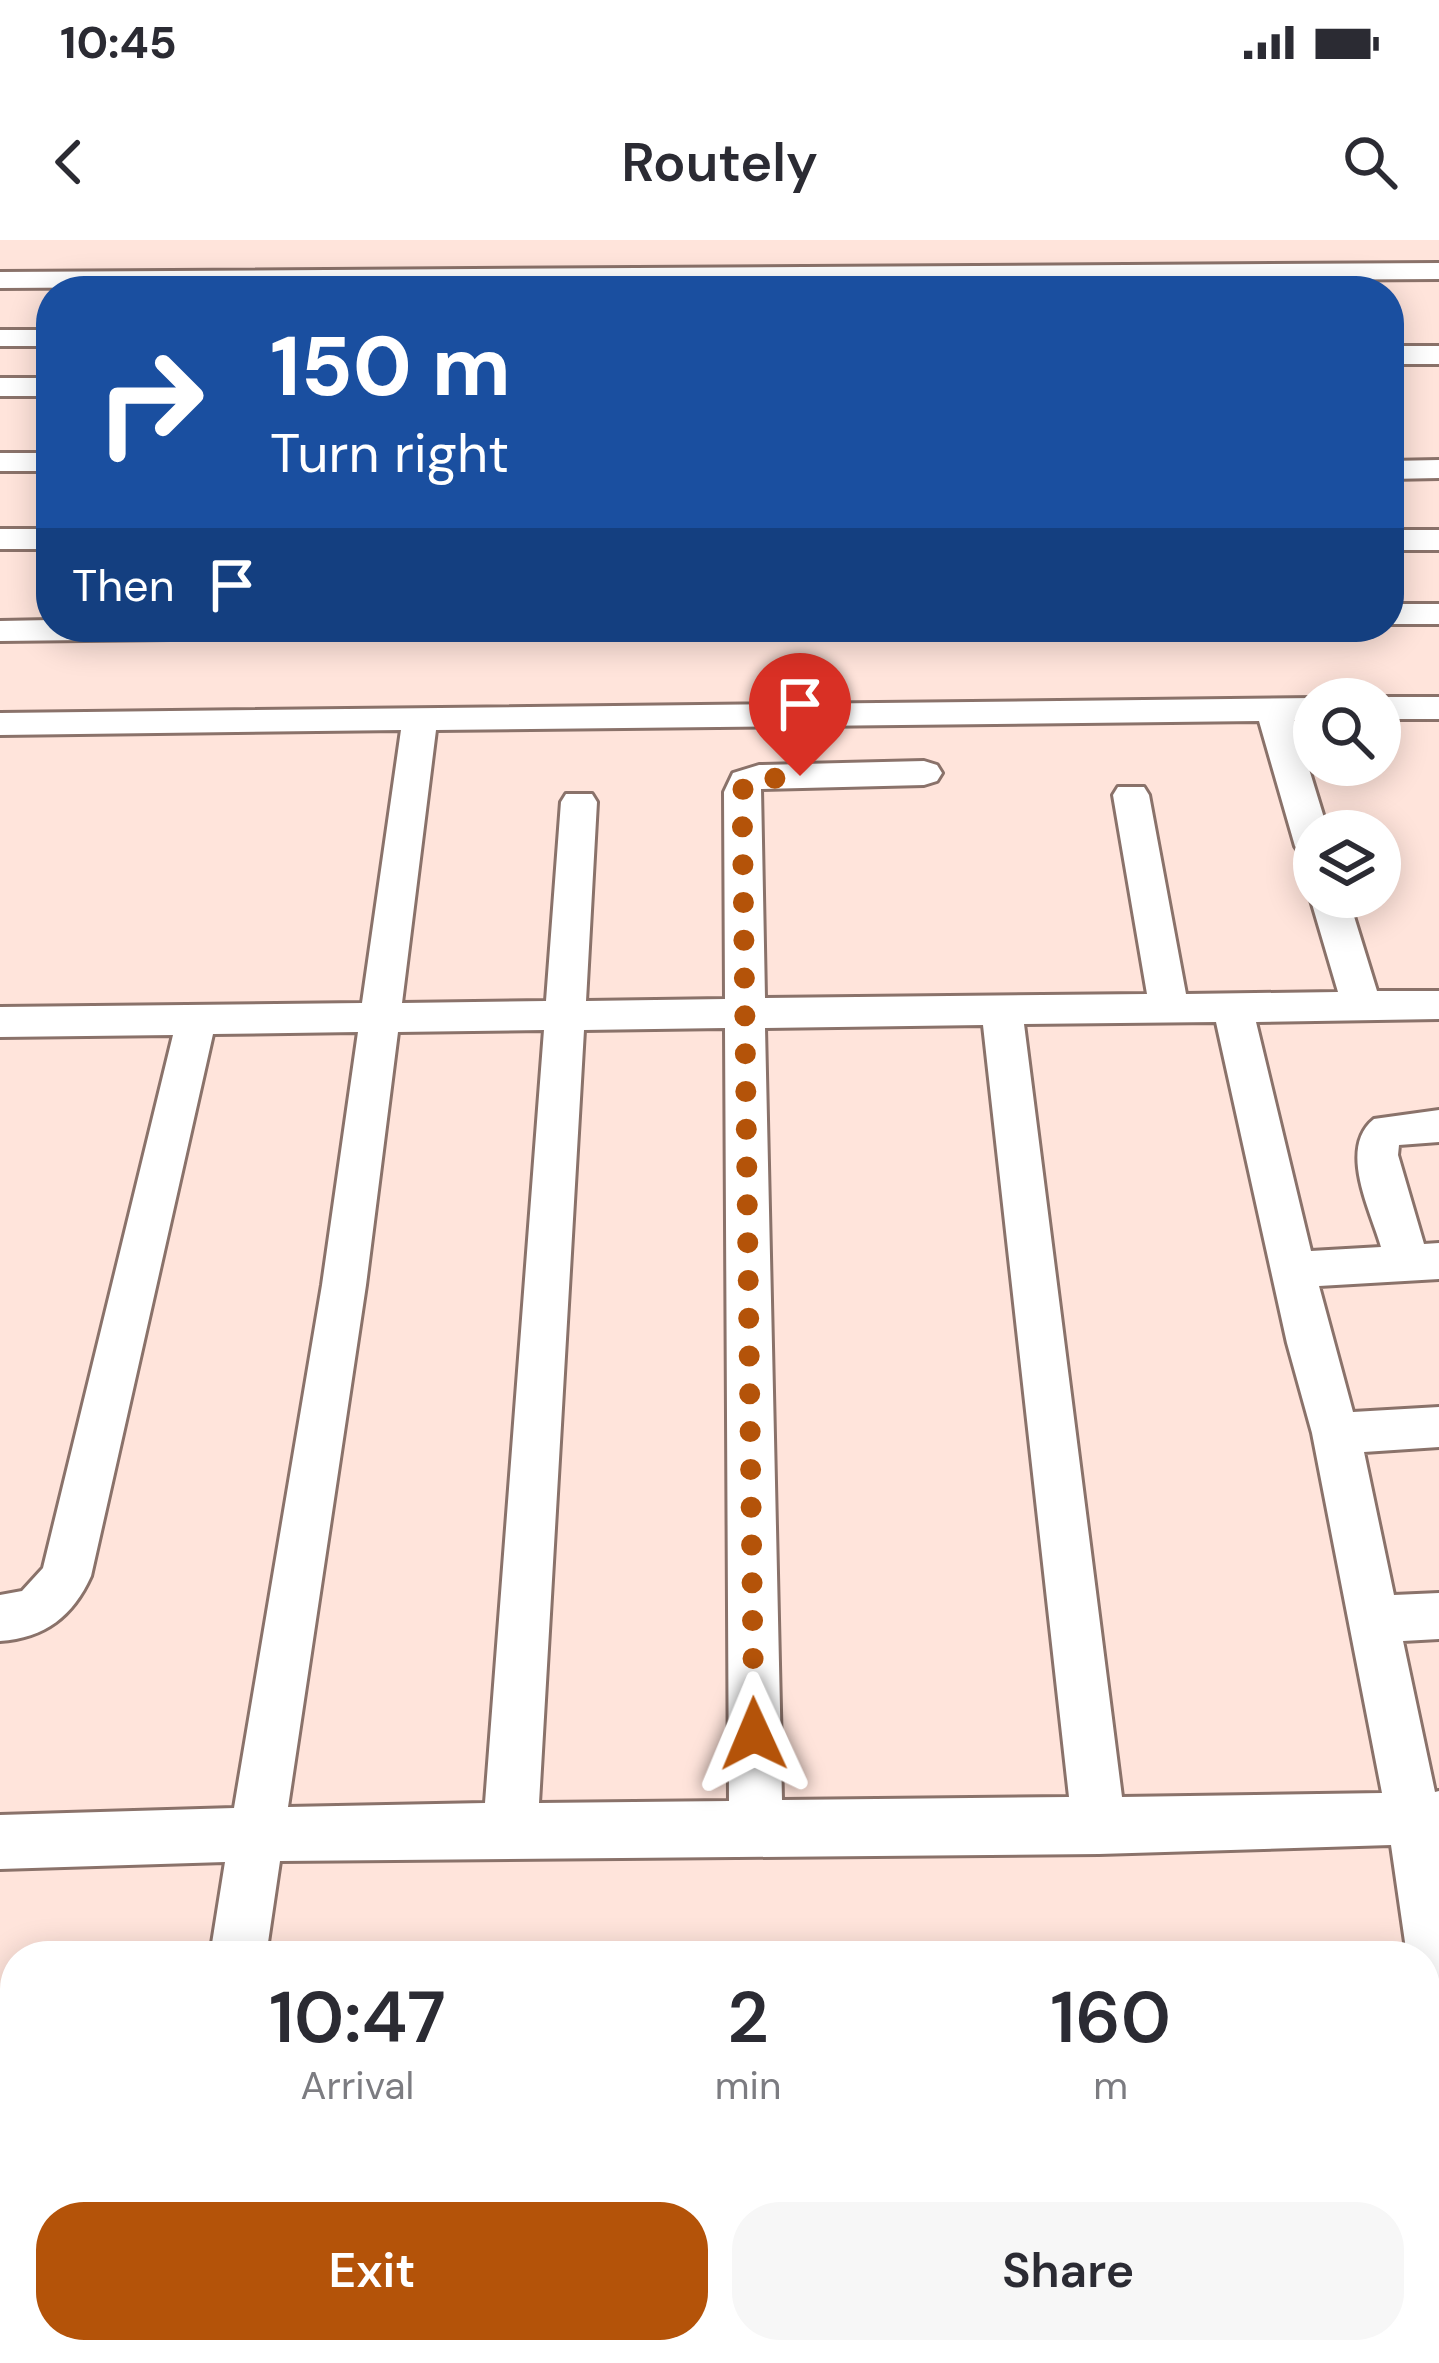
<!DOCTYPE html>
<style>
:root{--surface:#fff;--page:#f7f7f7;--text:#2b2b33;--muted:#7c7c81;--accent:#b45309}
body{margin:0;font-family:"DM Sans",sans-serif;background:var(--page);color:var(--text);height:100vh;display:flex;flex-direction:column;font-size:45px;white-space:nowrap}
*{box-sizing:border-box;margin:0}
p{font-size:39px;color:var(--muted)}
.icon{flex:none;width:66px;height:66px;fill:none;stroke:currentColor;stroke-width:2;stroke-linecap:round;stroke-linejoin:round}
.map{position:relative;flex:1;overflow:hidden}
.side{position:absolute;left:0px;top:1701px;width:1440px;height:423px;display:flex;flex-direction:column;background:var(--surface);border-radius:48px 48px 0 0;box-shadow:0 6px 30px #0003}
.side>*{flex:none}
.banner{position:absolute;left:36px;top:36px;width:1368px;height:366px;border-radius:48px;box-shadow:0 6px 30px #0003;background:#1a4fa0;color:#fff;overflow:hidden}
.controls{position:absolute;left:1293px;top:438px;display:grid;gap:24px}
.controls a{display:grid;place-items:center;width:108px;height:108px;border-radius:50%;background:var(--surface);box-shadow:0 6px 30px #0003;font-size:60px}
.pin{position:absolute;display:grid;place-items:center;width:102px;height:102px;color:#fff;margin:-123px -51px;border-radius:50% 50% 50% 0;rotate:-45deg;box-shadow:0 0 12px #0007}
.pin .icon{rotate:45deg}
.me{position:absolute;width:132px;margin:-66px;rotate:359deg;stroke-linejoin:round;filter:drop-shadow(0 0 9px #0008)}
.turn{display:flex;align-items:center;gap:42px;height:252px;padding:0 36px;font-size:54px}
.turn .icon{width:156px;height:156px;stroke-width:2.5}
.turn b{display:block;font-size:84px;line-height:102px}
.then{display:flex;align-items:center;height:114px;padding:0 36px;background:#0003;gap:24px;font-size:45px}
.eta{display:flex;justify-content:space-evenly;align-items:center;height:204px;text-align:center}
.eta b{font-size:72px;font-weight:600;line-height:84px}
.cta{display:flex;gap:24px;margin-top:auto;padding:24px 36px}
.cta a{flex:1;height:138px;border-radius:48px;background:var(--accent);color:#fff;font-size:48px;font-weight:600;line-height:138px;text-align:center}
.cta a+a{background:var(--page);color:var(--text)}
.status{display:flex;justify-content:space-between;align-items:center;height:84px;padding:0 60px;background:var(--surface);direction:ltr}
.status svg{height:33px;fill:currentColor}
header{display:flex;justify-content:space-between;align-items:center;height:156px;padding:0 36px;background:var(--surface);font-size:54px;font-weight:600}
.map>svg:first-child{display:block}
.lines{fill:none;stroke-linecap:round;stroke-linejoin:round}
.street-casing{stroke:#8a726a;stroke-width:6}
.street{fill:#fff;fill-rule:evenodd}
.route{stroke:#b45309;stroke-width:21;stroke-dasharray:0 37.8}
</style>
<div class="status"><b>10:45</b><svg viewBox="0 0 49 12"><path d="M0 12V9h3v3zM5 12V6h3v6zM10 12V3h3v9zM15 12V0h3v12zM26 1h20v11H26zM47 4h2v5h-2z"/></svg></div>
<header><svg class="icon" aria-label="back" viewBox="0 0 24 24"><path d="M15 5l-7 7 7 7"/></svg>Routely<svg class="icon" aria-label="search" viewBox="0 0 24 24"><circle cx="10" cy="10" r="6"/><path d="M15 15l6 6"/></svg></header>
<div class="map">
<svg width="1439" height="2123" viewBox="0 0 1439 2123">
<rect width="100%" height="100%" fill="#ffe4db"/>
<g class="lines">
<defs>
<g id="street">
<polygon points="1439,23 1439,39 0,48 0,32"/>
<rect x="0" y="90" width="51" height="16"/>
<rect x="1389" y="106" width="50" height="18"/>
<rect x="0" y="138" width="51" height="18"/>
<rect x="0" y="213" width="51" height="18"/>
<polygon points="1439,220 1439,238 1389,239 1389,221"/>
<rect x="0" y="289" width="51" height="20"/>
<rect x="1389" y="290" width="50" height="20"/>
<rect x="1389" y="364" width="50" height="20"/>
<polygon points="51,380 51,387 360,387 343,397 0,401 0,381"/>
<polygon points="1380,457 1439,457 1439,479 1380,479 1380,459 1373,459"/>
<path d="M 1314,458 L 1318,459 L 1314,480 L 1294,480 L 1328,591 L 1314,591 L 1314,619 L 1301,615 L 1295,606 L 1259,481 L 436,490 L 402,763 L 546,761 L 561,562 L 566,554 L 592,554 L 597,562 L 586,761 L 725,759 L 724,552 L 733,533 L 759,525 L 924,521 L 937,525 L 942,533 L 937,541 L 924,545 L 761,549 L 765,758 L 1147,754 L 1113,555 L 1118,547 L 1144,547 L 1149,555 L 1186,754 L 1338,752 L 1310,657 L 1314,650 L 1314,657 L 1348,657 L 1377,751 L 1439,751 L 1439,779 L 1256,782 L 1311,1011 L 1381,1007 C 1370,969 1338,908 1374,879 L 1439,870 L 1439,902 L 1399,905 L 1398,915 L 1424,1004 L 1439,1003 L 1439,1039 L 1319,1046 L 1353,1172 L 1439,1167 L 1439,1207 L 1364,1212 L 1394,1355 L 1439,1353 L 1439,1399 L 1403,1401 L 1435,1552 L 1439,1551 L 1439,1767 L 1425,1762 L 1425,1716 L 1407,1716 L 1391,1605 L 1099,1614 L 280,1621 L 266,1716 L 210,1716 L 225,1622 L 0,1629 L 0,1575 L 234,1568 L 322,1045 L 358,792 L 213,794 L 91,1336 C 73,1376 45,1398 0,1401 L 0,1355 L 22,1351 L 43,1328 L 173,795 L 0,797 L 0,767 L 362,763 L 401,490 L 0,495 L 0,473 ZM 1216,782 L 1287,1103 L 1312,1193 L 1382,1553 L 1122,1557 L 1024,784 ZM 983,785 L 1069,1557 L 782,1560 L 765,788 ZM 725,788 L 729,1561 L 539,1563 L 584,790 ZM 544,790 L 485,1563 L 288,1567 L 366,1045 L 398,792 Z"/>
<polygon points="1439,1813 1439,1871 1425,1872 1425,1814"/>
<polygon points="15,1840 15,1900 0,1901 0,1841"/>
<polygon points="142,2109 206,2109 204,2123 140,2123"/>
</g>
</defs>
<use href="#street" class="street-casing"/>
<use href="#street" class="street"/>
</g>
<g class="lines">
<polyline class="route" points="754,1494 742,552 746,541 800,536"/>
</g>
</svg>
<div class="controls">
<a><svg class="icon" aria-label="search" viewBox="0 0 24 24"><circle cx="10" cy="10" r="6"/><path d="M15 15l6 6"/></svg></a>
<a><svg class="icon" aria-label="layers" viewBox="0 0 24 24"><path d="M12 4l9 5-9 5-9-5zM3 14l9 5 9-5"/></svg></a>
</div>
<div class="pin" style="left:800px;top:536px;background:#d93025"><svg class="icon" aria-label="arrive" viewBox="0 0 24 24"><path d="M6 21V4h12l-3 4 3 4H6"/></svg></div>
<svg class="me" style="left:754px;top:1494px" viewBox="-20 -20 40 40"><path d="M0-17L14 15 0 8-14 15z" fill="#b45309" stroke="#fff" stroke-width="4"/></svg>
<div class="banner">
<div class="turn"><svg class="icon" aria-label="right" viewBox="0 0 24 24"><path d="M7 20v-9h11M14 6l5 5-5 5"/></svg><div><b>150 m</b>Turn right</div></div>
<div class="then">Then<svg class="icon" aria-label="arrive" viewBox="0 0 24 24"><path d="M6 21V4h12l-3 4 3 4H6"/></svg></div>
</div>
<section class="side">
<div class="eta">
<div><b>10:47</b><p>Arrival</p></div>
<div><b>2</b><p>min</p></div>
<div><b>160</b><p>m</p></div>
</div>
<div class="cta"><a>Exit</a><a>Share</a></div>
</section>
</div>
